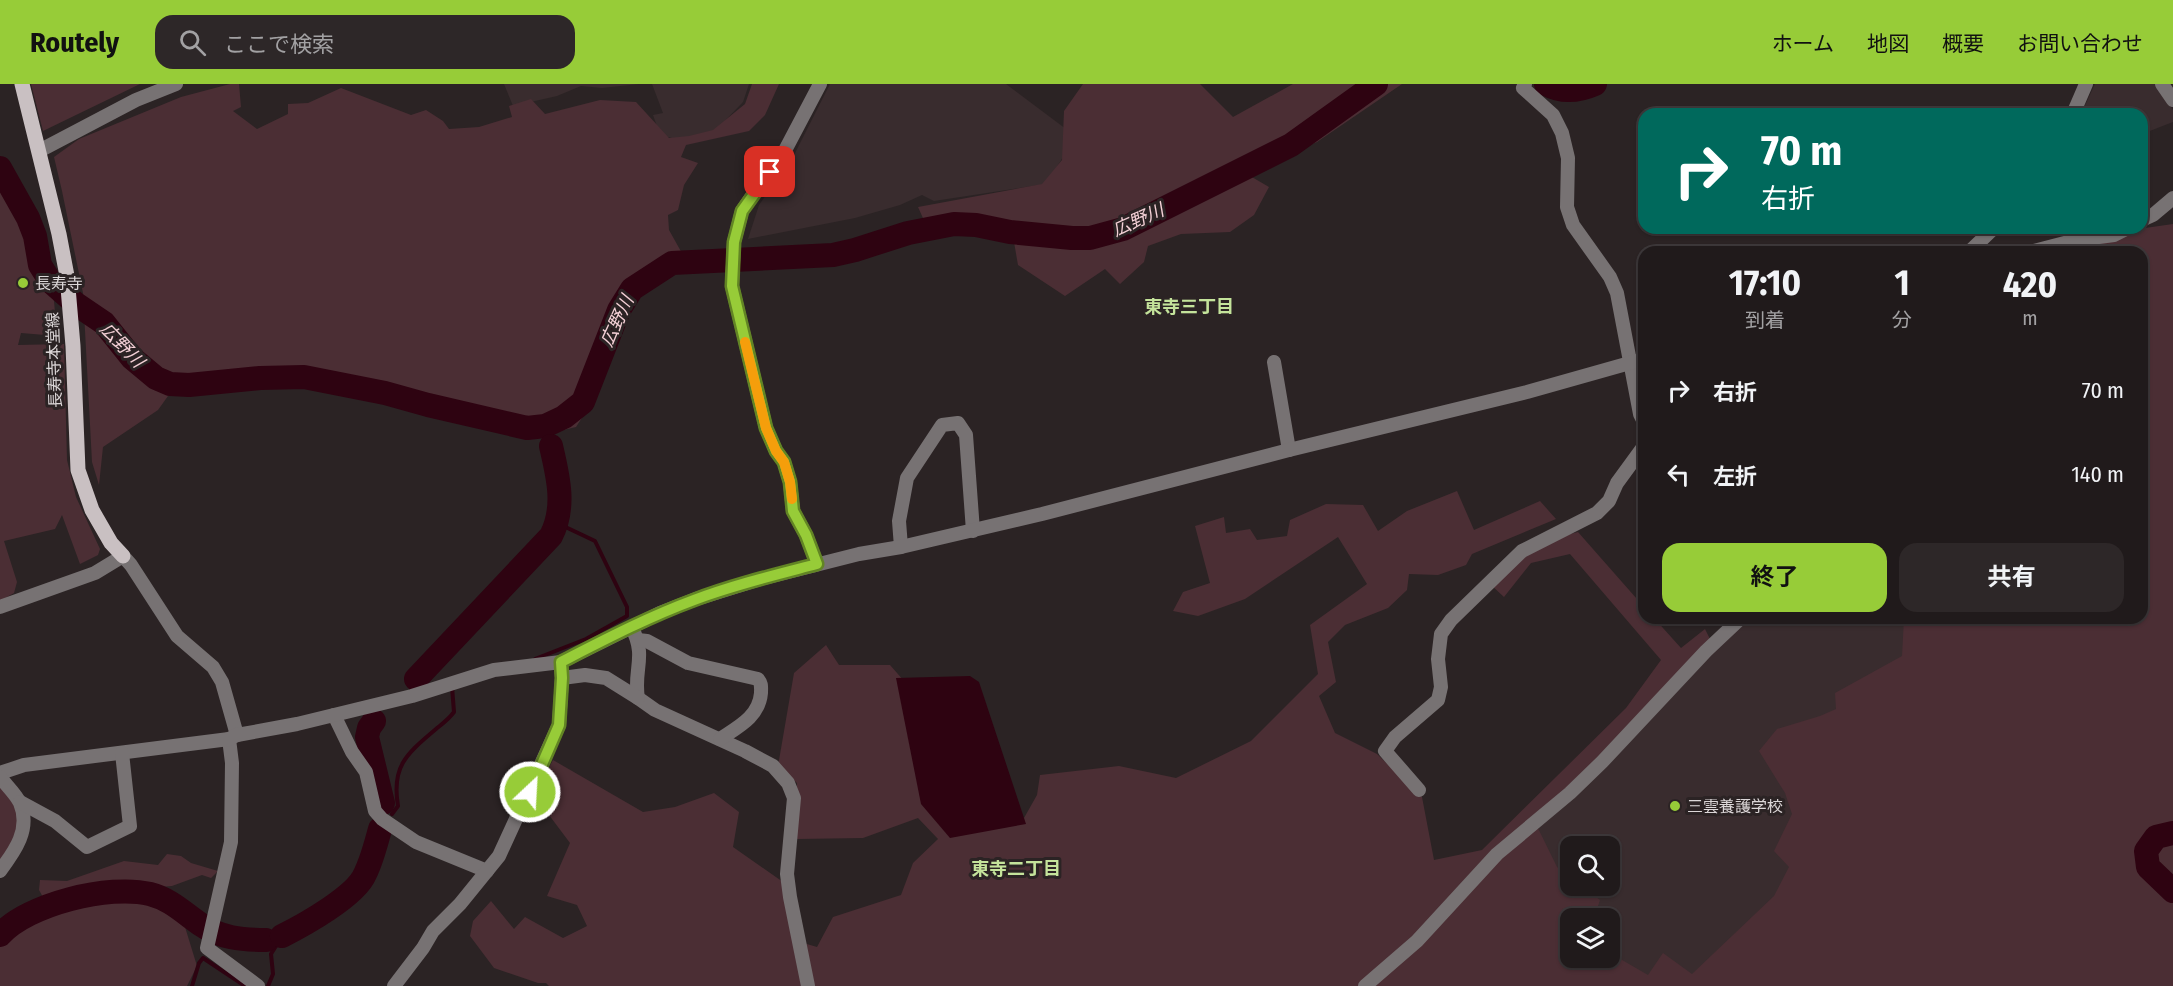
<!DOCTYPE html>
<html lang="ja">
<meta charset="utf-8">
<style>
:root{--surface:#201a1b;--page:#2d2728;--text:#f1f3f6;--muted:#a2a1a3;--line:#3d383a;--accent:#97cc38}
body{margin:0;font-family:"Fira Sans Condensed","Noto Sans JP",sans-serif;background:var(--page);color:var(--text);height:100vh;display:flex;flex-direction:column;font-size:22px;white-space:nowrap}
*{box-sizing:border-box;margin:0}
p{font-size:20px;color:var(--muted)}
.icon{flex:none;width:33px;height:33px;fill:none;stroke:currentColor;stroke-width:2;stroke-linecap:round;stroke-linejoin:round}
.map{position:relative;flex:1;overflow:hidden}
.drawer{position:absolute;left:1638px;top:162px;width:510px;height:378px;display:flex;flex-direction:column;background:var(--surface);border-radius:18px;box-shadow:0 2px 4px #0004,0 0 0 2px var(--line)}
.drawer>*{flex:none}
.guide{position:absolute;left:1638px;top:24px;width:510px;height:126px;border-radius:18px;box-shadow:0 2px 4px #0004,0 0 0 2px var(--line);background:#00695c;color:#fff;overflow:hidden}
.fabs{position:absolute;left:1560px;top:752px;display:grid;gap:12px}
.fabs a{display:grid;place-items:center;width:60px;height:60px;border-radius:12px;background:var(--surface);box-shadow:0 2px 4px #0004,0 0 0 2px var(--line);font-size:30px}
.pin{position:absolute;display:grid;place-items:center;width:51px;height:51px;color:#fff;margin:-26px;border-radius:12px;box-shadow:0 3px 9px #0006}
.me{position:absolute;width:66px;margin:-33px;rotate:25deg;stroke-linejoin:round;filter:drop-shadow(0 0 4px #0008)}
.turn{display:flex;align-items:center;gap:21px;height:126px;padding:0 24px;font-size:27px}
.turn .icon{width:78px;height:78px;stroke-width:2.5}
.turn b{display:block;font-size:42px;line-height:51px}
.eta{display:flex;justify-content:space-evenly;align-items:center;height:102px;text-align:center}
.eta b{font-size:36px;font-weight:700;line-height:42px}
.action{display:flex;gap:12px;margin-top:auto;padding:12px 24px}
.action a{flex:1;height:69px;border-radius:18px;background:var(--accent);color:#111;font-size:24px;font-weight:700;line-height:69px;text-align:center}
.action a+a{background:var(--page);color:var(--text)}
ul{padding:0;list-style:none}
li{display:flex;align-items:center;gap:18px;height:84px;padding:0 24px}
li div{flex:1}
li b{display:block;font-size:22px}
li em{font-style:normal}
header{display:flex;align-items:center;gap:36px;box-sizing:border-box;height:84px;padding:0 30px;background:var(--accent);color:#111}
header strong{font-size:28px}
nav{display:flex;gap:33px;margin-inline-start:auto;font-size:21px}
.search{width:420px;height:54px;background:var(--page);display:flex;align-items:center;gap:15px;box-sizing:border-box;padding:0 21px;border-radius:18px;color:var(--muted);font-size:22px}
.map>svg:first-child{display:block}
.built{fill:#392c2e;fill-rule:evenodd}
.green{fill:#4b2e34}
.water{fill:#2e0311}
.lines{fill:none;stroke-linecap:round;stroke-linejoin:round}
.stream{stroke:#2e0311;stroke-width:4}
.river{stroke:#2e0311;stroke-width:24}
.minor{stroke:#777273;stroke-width:14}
.major{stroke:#c9c0c2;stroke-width:15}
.route-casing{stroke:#628524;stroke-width:15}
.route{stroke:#97cc38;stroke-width:10}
.slow{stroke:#f59e0b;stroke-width:10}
.poi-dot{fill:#97cc38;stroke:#2b2324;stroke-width:2}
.labels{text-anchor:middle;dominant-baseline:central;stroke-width:6;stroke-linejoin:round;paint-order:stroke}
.poi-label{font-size:16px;fill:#dcd7d8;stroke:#2b2324;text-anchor:start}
.street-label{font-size:16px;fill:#dcd7d8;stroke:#2b2324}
.water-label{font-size:18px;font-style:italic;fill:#f5d1d7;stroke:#2b2324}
.neighbourhood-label{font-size:18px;font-weight:bold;fill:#c4e39b;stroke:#2b2324}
</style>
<header>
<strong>Routely</strong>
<div class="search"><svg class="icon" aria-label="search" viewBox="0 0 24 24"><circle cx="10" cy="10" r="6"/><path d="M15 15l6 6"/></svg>ここで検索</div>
<nav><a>ホーム</a><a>地図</a><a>概要</a><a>お問い合わせ</a></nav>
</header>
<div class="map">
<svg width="2173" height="902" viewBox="0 0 2173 902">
<rect width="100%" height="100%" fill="#2b2324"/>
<g class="built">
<polygon points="504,0 639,0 602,4 581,2 557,12 513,22"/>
<polygon points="652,0 749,0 743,18 715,47 680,56 660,51 653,31 663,29"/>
<polygon points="830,0 1006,0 1070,48 1065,70 1046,100 934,117 922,111 900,121 855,134 748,155 759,121 793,73"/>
<polygon points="2095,0 2155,0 2173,26 2173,38 2142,50 2142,30 2081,30"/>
<path d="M 1743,534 L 1907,534 L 1904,574 L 1841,628 L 1763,667 L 1798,733 L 1797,784 L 1781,812 L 1697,899 L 1648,898 L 1610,872 L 1610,834 L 1590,834 L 1551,788 L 1533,746 ZM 1570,762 L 1610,762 L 1610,801 L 1570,801 Z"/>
</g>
<g class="green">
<polygon points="31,0 140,0 43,47"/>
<polygon points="230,0 239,0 241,23 233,27 257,45 288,30 288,20 308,19 341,4 411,31 426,26 443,37 449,45 479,43 512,33 509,22 531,15 545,30 600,16 636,18 669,54 689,52 713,46 745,20 752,0 779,0 765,31 749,47 686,61 681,73 698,79 684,101 678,126 668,131 669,146 683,171 653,183 621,212 596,256 592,282 595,314 576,343 529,354 438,334 314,301 168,312 158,326 103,363 99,401 92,378 83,209 62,107 54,73 79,55 181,13"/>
<polygon points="1083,0 1200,0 1233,33 1293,0 1402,0 1317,58 1245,89 1269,103 1254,131 1230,148 1181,150 1148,162 1144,178 1120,200 1105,185 1065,212 1018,181 1014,158 965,145 931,152 918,123 1042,100 1062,76 1064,27"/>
<polygon points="0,104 27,141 54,217 57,252 21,249 18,261 64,260 67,376 76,413 100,465 98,471 80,480 62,431 55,445 4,457 17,498 14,509 0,517"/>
<polygon points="2173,140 2173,902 549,902 546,899 538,899 494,884 470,852 473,837 491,817 514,845 525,833 563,854 587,842 577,821 547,812 570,759 534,711 553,676 643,728 675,723 714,709 739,728 733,763 783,798 800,858 817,863 833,833 901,811 913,779 938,755 918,734 863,754 797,755 797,699 778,682 794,589 826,561 839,581 890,581 1024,734 1037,711 1040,691 1119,682 1176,694 1251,657 1318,590 1310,541 1367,500 1338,453 1245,515 1198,532 1173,527 1183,508 1210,499 1195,442 1224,433 1226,449 1250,445 1257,456 1287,452 1290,436 1326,420 1363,421 1378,447 1407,427 1457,407 1474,446 1540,417 1556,435 1472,470 1466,481 1438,491 1409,490 1407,506 1388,524 1345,541 1328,558 1336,598 1319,612 1335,649 1377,670 1422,713 1434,776 1482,766 1626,624 1661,576 1570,470 1531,479 1504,513 1491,501 1519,463 1578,448 1644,523 1644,534 1654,534 1681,564 1705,545 1711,557 1535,738 1557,783 1570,794 1570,801 1580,801 1600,816 1594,834 1570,834 1570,873 1610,873 1610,869 1648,891 1663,869 1692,890 1774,812 1789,783 1774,767 1792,730 1785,709 1759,667 1777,645 1820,632 1836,625 1835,609 1902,572 1904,534 2142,534 2142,168 2081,168 2082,153"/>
<polygon points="0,699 15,715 23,742 0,781"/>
<polygon points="167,770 181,772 191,779 218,787 211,794 202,791 172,802 134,805 181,830 197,882 187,902 0,902 0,859 18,841 49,824 39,806 40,796 67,797 124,777 158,781"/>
</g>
<polygon class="water" points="970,592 979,598 1026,740 950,754 921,720 896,594"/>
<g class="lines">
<g class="stream">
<polyline points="545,342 547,348"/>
<polyline points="535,575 586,555 627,532 627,523 595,457 557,439"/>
<path d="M 392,730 L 398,722 C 391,681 408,669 436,645 C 442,640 449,635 454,628 L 452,603"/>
<polyline points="192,902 199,879 203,874 245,902"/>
<polyline points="268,902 273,890 271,870 276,862 305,845 307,839"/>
</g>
<g class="river">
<path d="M 1546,0 C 1562,9 1579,7 1595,0"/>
<polyline points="0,84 28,134 35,152 40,181 50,197 76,220 104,239 132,274 156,294 170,300 189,301 260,294 304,293 385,309 428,321 527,344 545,342 564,333 583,318 619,226 632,205 672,179 833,171 855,166 908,149 954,140 976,141 1010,148 1072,154 1090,154 1123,145 1291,61 1376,0"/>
<path d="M 416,595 L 551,452 C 566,423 558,392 551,362"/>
<polyline points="374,637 369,644 367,653 383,719"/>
<polyline points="2173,749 2156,753 2146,767 2148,783 2173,807"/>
<path d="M 0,851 C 28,820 109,800 150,810 C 170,815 184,829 200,840 C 220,854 242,856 266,856"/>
<path d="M 282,852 C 304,841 356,812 365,790 C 372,776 376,760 380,745"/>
</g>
<g class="minor">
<polyline points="1525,0 1523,4 1553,31 1562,49 1568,74 1567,123 1573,141 1610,193 1617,209 1640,330 1644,338"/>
<polyline points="2162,0 2173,16"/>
<polyline points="2073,30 2086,0"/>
<polyline points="39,67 136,16 176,0"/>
<polyline points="2142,136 2153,131 2173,114"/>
<polyline points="1969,168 1994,144"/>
<polyline points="2030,168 2076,156 2114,151 2128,144"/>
<polyline points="1274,278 1289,366"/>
<polyline points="901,463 899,437 907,394 942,341 958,339 966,351 973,447"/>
<polyline points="817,480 806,451 793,427 790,398 784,378 776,367 766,344 732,202 734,158 742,127 759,102 781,74 820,0"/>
<polyline points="0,523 95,489 123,472 131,481 177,552 213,583 222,598 237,651"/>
<path d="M 632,544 C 647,573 633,586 638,614 L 655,626 L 745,667 L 773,682 L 788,699 L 794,714 L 787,790 L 790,813 L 808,902"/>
<path d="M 638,556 L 647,557 L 688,579 L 758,595 C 762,600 761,603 761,609 C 759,633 738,643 720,655"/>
<polyline points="562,594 585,591 606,594 638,614"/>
<polyline points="334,631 352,668 366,688 375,727 382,735 416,758 487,787"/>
<polyline points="229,655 232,679 231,758 207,864 258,902"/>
<polyline points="0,689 24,681 229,655 237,651 297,640 412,612 494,586 561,578 660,529 696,515 760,495 859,470 901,463 1042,430 1289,366 1527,308 1644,275"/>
<path d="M 0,693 C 6,701 16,710 20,719 C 31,745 15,767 0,787"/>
<polyline points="1419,706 1385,667 1395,653 1438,616 1441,603 1438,575 1441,550 1451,536 1522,467 1597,429 1609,417 1617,399 1644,362"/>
<polyline points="20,718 55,737 87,763 130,742 122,669"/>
<polyline points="394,902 423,864 433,847 460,820 499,772 559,641 562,594 561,578"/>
<polyline points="1365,902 1417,857 1497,770 1570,709 1602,678 1706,567 1741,534"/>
</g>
<polyline class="major" points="22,0 59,150 67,192 73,262 78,386 92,426 111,459 123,472"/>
</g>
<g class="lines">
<defs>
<path id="route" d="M 530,708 L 559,641 L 562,594 L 561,578 C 604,556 648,533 694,516 C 733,501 775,491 817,480 L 806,451 L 793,427 L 790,398 L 784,378 L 776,367 L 766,344 L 732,202 L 734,158 L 742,127 L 770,88"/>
</defs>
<use href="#route" class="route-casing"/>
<use href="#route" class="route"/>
<polyline class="slow" points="745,258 766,344 776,367 784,378 790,398 792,415"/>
</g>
<g class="poi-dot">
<circle cx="23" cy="199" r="6"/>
<circle cx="1675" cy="722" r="6"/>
</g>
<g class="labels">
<g class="poi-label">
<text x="35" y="199">長寿寺</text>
<text x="1687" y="722">三雲養護学校</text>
</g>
<g class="street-label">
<text transform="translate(54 276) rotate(-92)">長寿寺本堂線</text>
</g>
<g class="water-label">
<text transform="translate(1138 136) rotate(-24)">広野川</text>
<text transform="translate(617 237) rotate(-65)">広野川</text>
<text transform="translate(122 261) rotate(46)">広野川</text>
</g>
<g class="neighbourhood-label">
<text x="1189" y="223">東寺三丁目</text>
<text x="1016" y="785">東寺二丁目</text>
</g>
</g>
</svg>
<div class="fabs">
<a><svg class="icon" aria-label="search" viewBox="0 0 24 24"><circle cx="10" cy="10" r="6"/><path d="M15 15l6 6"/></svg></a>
<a><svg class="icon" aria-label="layers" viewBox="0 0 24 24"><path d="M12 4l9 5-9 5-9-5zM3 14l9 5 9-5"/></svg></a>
</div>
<div class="pin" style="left:770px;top:88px;background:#d93025"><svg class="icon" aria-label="arrive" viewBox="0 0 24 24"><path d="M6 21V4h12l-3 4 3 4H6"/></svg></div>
<svg class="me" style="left:530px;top:708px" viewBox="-20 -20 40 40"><circle r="17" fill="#97cc38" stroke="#fff" stroke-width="3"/><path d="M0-11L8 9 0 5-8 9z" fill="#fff"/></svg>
<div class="guide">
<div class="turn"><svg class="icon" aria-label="right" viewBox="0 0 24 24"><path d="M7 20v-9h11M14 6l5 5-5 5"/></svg><div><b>70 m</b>右折</div></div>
</div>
<section class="drawer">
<div class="eta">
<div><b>17:10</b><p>到着</p></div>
<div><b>1</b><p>分</p></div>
<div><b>420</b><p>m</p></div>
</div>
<ul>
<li><svg class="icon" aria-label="right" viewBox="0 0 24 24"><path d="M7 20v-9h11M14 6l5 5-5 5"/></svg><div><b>右折</b></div><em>70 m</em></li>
<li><svg class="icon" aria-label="left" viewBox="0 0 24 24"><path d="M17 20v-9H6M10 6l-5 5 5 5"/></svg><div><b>左折</b></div><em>140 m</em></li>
</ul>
<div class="action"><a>終了</a><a>共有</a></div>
</section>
</div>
